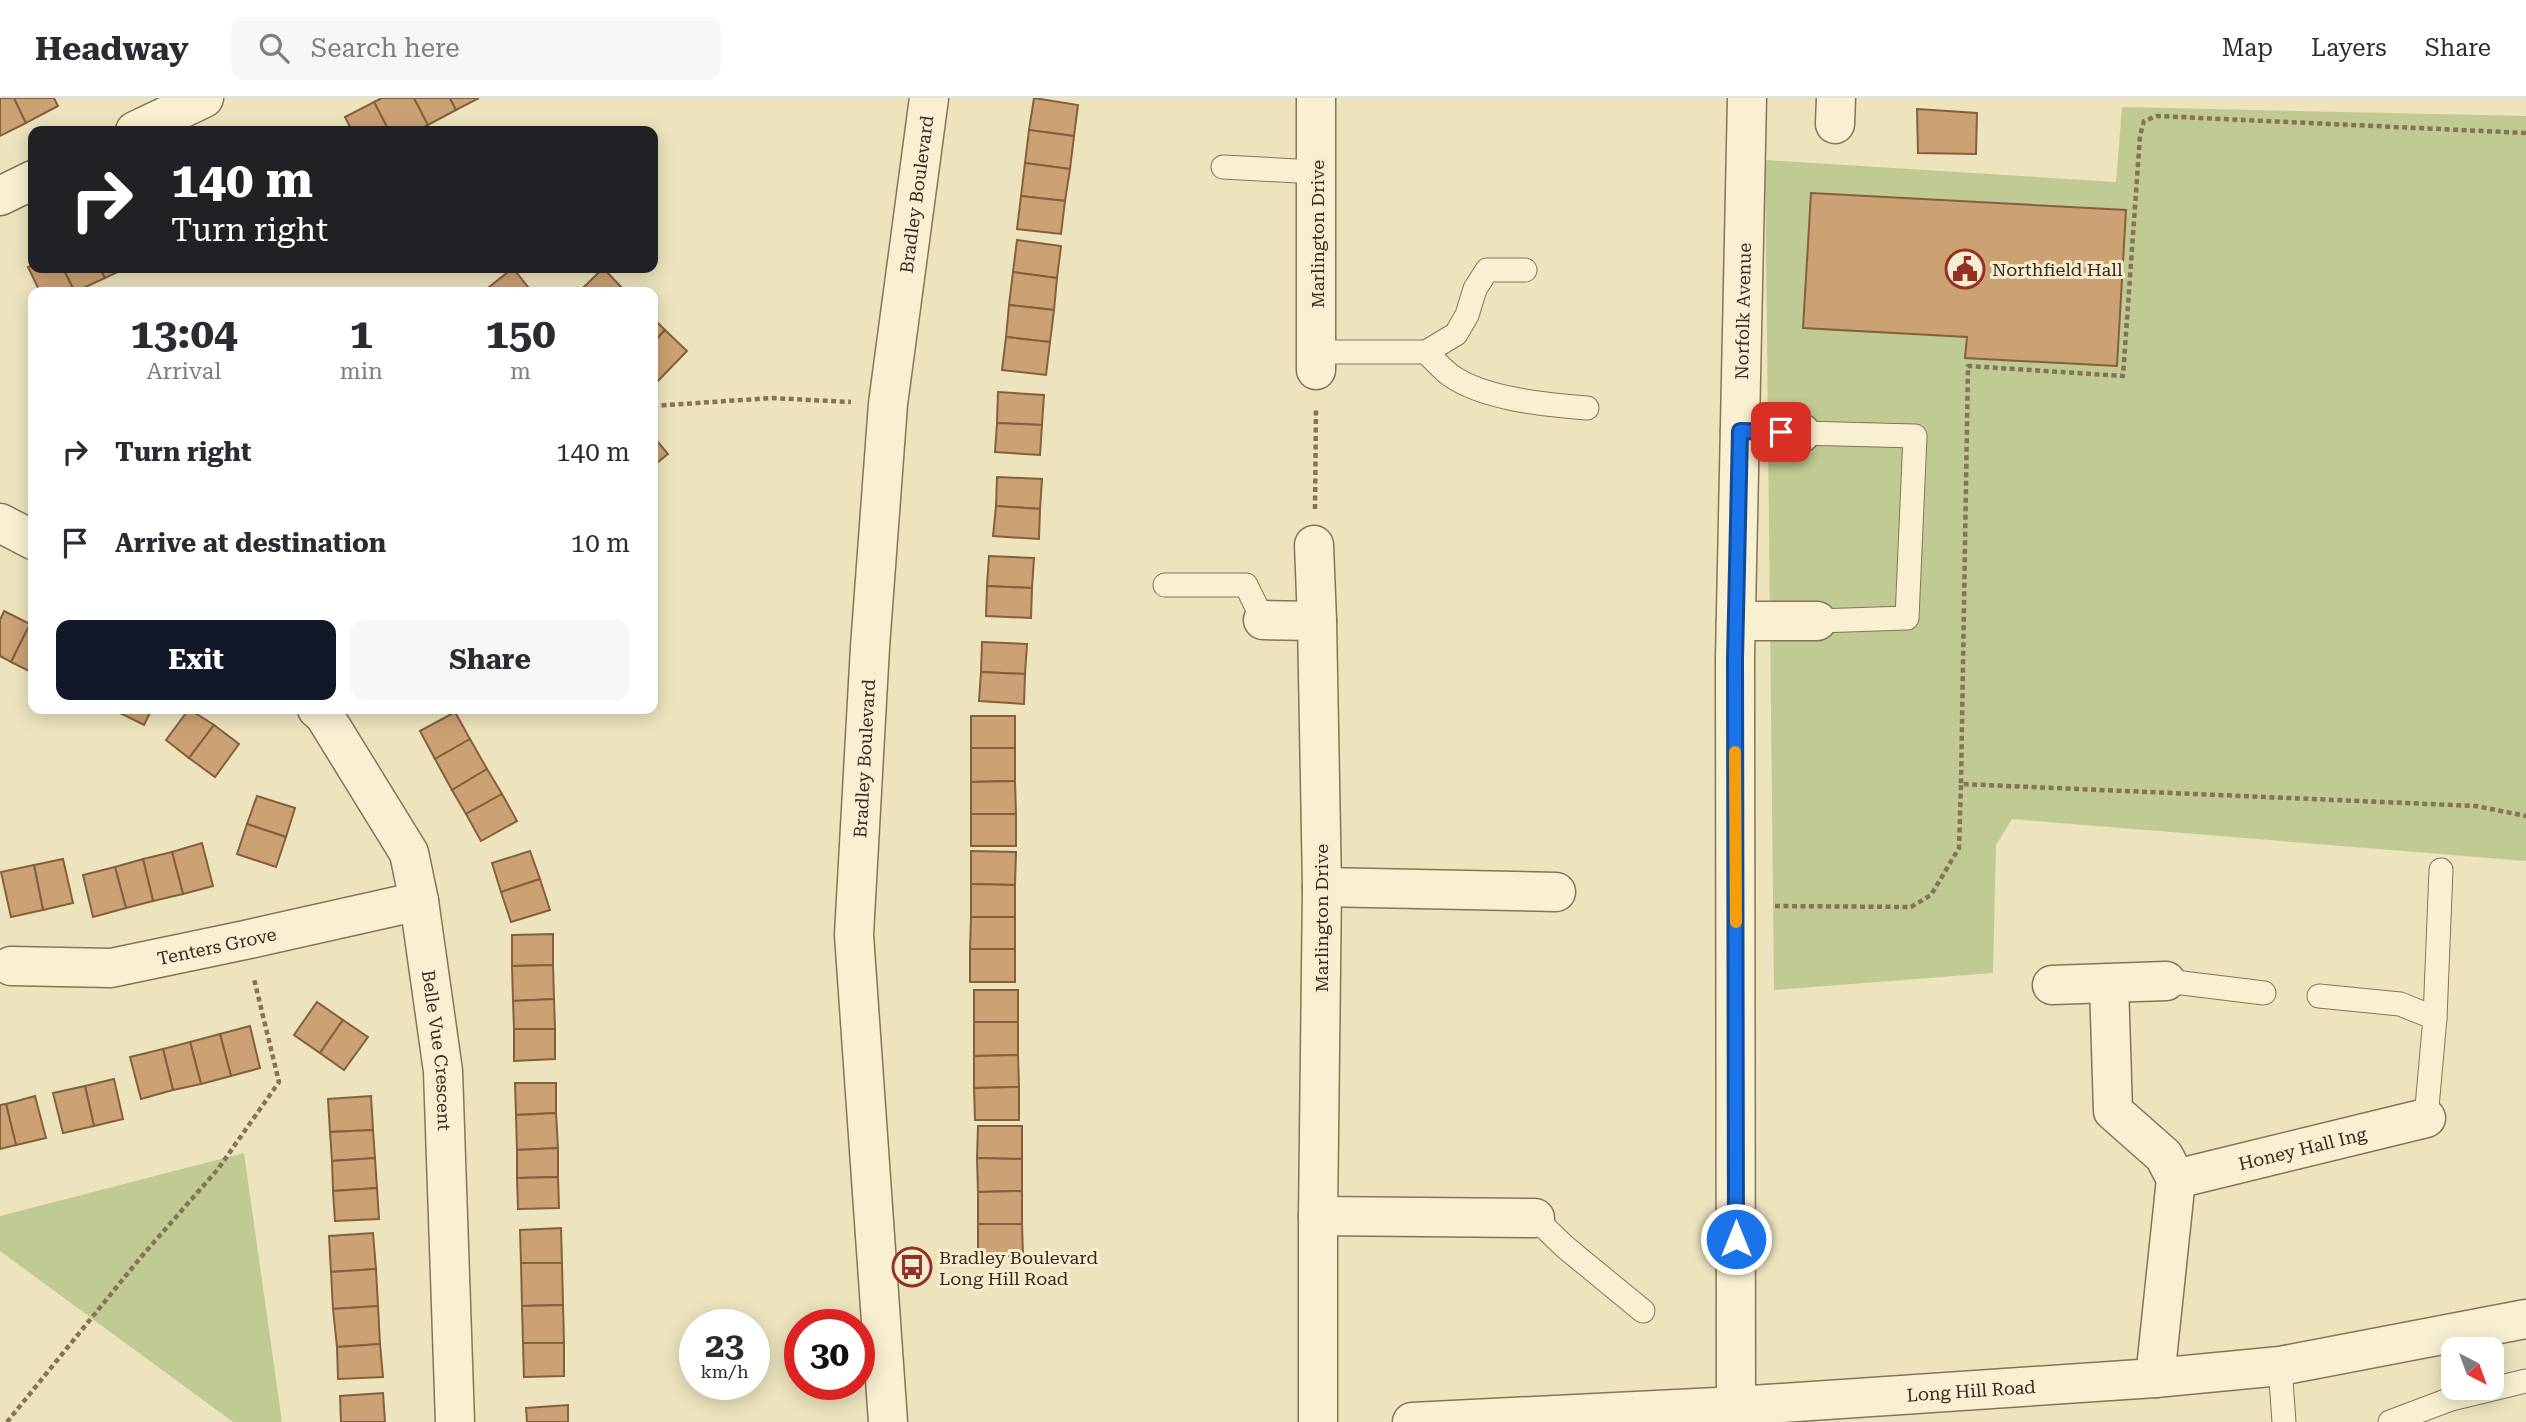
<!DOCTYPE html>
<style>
:root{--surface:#fff;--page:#f7f7f7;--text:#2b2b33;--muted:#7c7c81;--line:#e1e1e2;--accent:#111827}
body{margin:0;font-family:"Roboto Serif",serif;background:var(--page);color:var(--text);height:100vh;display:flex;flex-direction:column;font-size:26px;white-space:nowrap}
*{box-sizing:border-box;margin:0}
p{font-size:23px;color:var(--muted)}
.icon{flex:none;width:38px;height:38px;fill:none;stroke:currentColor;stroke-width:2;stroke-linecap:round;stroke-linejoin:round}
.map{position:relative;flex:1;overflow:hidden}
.sheet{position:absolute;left:28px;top:189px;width:630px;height:427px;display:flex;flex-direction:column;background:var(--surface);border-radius:14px;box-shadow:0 4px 18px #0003}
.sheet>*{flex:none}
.guide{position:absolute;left:28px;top:28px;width:630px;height:147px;border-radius:14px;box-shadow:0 4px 18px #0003;background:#202124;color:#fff;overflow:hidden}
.needle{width:46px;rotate:139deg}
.tools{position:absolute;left:2441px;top:1239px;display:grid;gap:14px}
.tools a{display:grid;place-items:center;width:63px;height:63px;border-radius:14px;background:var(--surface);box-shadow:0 4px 18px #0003;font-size:35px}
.speed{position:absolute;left:679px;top:1211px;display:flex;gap:14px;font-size:35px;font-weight:700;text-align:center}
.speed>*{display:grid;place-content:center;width:91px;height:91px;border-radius:50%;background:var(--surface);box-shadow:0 4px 18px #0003;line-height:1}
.speed small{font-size:18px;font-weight:400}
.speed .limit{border:10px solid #d22;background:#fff;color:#111}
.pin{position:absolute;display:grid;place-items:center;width:60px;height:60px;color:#fff;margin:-30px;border-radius:14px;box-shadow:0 4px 10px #0006}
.me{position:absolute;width:77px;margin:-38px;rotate:0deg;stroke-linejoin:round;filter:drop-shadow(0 0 5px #0008)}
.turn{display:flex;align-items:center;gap:24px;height:147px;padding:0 28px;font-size:32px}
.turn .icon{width:91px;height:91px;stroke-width:2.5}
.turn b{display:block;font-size:49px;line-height:60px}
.eta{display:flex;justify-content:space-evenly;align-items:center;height:119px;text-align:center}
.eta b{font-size:42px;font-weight:700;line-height:49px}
.cta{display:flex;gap:14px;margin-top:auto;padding:14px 28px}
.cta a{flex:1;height:80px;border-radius:14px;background:var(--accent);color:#fff;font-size:28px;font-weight:700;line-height:80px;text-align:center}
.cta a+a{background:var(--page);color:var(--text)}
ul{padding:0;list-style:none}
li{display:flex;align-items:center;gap:21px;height:91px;padding:0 28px}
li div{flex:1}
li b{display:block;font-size:26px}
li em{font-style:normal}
header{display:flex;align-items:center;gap:42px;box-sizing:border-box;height:98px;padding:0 35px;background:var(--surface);border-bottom:2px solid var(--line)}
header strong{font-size:33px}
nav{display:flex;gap:38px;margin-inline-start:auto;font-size:24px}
.search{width:490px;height:63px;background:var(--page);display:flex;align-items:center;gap:18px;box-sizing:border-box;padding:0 24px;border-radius:14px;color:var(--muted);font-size:26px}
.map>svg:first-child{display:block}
.green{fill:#bfcb92}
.building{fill:#cca174;stroke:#85603d;stroke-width:2}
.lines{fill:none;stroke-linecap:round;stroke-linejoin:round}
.lane-casing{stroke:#867457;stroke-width:25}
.street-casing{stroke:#867457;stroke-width:41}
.path{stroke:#867457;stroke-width:4.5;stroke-dasharray:5 3.5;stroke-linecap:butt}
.lane{stroke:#f9f0d1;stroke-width:23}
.street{stroke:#f9f0d1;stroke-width:38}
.route-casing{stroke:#114b97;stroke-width:18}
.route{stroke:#1a73e8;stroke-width:12}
.slow{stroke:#f59e0b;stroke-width:12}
.labels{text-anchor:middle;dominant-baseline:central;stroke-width:6;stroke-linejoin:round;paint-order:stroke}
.street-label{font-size:18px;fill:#352a1c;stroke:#f5edce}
.poi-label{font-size:18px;fill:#352a1c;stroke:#f5edce;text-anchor:start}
</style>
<header>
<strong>Headway</strong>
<div class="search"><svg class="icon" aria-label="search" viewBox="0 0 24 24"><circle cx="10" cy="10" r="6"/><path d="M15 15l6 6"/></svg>Search here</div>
<nav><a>Map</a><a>Layers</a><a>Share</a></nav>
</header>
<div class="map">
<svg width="2526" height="1324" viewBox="0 0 2526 1324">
<rect width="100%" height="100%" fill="#ede4be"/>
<g class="green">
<polygon points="2122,9 2526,18 2526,763 2012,721 1996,747 1993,875 1774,892 1765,62 2116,84"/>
<polygon points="244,1055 282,1324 233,1324 0,1153 0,1118"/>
</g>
<g class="building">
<polygon points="0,0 14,0 26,25 0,38"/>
<polygon points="14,0 54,0 58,8 26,25"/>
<polygon points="382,0 414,0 428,27 415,33 389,33 374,4"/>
<polygon points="414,0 450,0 456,12 428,27"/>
<polygon points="450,0 479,0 456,12"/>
<polygon points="1034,0 1078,7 1074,38 1029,32"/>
<polygon points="374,4 389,33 352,33 345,19"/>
<polygon points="1917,11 1977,15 1976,56 1918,55"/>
<polygon points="1029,32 1074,38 1070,71 1025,65"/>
<polygon points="1025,65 1070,71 1065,103 1021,98"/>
<polygon points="1811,95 2126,112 2117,268 1965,260 1967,239 1803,230"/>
<polygon points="1021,98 1065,103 1061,136 1017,131"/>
<polygon points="1017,142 1061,148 1057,180 1013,174"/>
<polygon points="33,167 33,170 63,170 75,194 40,194 28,169"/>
<polygon points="63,170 100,170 105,180 75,194"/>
<polygon points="100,170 126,170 105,180"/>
<polygon points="513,170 532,194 491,194 488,190"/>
<polygon points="603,170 624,192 622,194 579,194"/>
<polygon points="1013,174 1057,180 1054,212 1009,207"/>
<polygon points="1009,207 1054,212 1050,244 1006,239"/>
<polygon points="653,220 665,232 653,245"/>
<polygon points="665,232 687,253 653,288 653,245"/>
<polygon points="1006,239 1050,244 1046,277 1002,272"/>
<polygon points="998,294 1044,297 1042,327 997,325"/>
<polygon points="997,325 1042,327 1040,357 995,354"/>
<polygon points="653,338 668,356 653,368"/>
<polygon points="997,379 1042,381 1040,411 996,408"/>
<polygon points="996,408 1040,411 1039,441 993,438"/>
<polygon points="989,458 1034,460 1032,490 987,488"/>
<polygon points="987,488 1032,490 1031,520 986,518"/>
<polygon points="4,513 30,526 11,564 0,558 0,522"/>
<polygon points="30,526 33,527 33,575 11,564"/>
<polygon points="982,544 1027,546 1025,576 981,574"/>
<polygon points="981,574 1025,576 1024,606 979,603"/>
<polygon points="117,611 152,611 144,627 116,613"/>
<polygon points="189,611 214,627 189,660 166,642"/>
<polygon points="455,614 470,641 435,661 420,633"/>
<rect x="971" y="618" width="44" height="32"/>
<polygon points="214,627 239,646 215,679 189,660"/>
<polygon points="470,641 487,671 452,692 435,661"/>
<polygon points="971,650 1015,650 1015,683 971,684"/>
<polygon points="487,671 502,696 466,716 452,692"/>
<polygon points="1015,683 1016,716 971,716 971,684"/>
<polygon points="502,696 517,723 481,743 466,716"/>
<polygon points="257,698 295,710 286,739 247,726"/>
<rect x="971" y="716" width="45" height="32"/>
<polygon points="247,726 286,739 276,769 237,756"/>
<polygon points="202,745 213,788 183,796 172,754"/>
<polygon points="530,753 540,781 501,794 492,765"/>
<polygon points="971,753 1016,754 1015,787 971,786"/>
<polygon points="172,754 183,796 153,803 143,761"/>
<polygon points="63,761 73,805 43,812 34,767"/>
<polygon points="143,761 153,803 126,810 115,769"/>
<polygon points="34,767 43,812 11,819 1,774"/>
<polygon points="115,769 126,810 93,819 83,777"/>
<polygon points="540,781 550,812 511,824 501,794"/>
<polygon points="971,786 1015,787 1015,819 971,819"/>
<polygon points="971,819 1015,819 1015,851 970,851"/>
<polygon points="553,836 553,867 512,868 512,837"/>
<rect x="970" y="851" width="45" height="33"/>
<polygon points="553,867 554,901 513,903 512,868"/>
<rect x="974" y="892" width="44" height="32"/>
<polygon points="554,901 555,931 514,931 513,903"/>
<polygon points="317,904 343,922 320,955 294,937"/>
<polygon points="343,922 368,939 344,972 320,955"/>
<polygon points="974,924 1018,924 1018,957 974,958"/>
<polygon points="250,928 260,970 231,978 220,936"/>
<polygon points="514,931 555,931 555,961 514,963"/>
<polygon points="220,936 231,978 201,986 190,944"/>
<polygon points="190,944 201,986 173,992 163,951"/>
<polygon points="163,951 173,992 141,1001 130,959"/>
<polygon points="1018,957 1019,989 974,990 974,958"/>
<polygon points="114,981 123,1021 94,1028 85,988"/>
<polygon points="515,985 556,985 556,1015 516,1017"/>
<polygon points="85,988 94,1028 63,1035 53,995"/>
<polygon points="1019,989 1019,1022 975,1022 974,990"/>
<polygon points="35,998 46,1040 16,1047 6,1006"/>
<polygon points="371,998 373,1032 330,1034 328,1001"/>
<polygon points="6,1006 16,1047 0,1051 0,1007"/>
<polygon points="556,1015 558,1050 517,1052 516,1017"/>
<polygon points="978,1028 1022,1028 1022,1061 977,1060"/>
<polygon points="373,1032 375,1060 332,1063 330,1034"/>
<polygon points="558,1050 558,1079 517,1080 517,1052"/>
<polygon points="375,1060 377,1090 333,1093 332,1063"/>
<polygon points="977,1060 1022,1061 1022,1093 978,1094"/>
<polygon points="558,1079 559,1110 518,1111 517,1080"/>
<polygon points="377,1090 379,1121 335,1123 333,1093"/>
<polygon points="1022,1093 1022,1126 978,1126 978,1094"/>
<polygon points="978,1126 1022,1126 1023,1158 978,1158"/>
<polygon points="561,1130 562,1165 521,1165 520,1132"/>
<polygon points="373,1135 376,1171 331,1174 329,1138"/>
<polygon points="521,1165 562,1165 563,1207 522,1208"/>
<polygon points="376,1171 378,1208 333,1211 331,1174"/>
<polygon points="563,1207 564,1245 523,1245 522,1208"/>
<polygon points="378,1208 380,1246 337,1249 333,1211"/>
<polygon points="523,1245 564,1245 564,1278 524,1279"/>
<polygon points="380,1246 383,1279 338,1281 337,1249"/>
<polygon points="383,1295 385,1324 341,1324 340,1298"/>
<polygon points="568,1307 568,1324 527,1324 526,1310"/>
</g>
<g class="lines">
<defs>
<g id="lane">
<polyline points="1223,69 1316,74"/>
<polyline points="1318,254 1426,254 1456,236 1467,217 1475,191 1487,172 1525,172"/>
<path d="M 1426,254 C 1434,262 1441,270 1450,277 C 1483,301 1547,307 1587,310"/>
<polyline points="1801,335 1915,338 1907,520 1817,523"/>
<polyline points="1165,487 1246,487 1263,522"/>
<polyline points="2166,883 2264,895"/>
<polyline points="2319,898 2400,906 2435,920"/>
<polyline points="2426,1020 2435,920 2441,772"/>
<polyline points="1535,1120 1565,1149 1643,1213"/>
<polyline points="2280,1268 2284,1324"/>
<polyline points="2390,1324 2451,1301 2526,1283"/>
</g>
<g id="street">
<polyline points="1316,0 1316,272"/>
<polyline points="1835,26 1836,0"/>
<polyline points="135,33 204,0"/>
<polyline points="0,98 33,82"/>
<polyline points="1740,333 1801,335"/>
<polyline points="0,425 33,442"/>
<polyline points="1314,447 1317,523"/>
<polyline points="1263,522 1317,523 1322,789 1318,1118 1318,1324"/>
<polyline points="1736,523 1817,523"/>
<path id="s1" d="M 317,611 L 324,617 L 409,755 L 419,803 L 443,973 L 455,1324"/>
<polyline points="1322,789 1556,794"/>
<path id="s2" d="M 11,868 L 111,870 L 245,842 L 419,803"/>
<polyline points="2109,886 2113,1013 2164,1058 2176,1081 2155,1280"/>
<polyline points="2052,887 2166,883"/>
<path id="s3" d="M 2176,1081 L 2426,1020"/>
<polyline points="1318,1118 1535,1120"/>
<path id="s4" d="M 888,1324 L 854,837 L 870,549 L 888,306 L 929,0"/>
<path id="s5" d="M 1412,1324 L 1737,1308 L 2155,1280 L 2280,1268 L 2526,1221"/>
<path id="s6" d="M 1736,1324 L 1735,560 L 1747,0"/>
</g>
</defs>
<use href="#lane" class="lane-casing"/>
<use href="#street" class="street-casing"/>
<g class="path">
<polyline points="2526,35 2157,18 2144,23 2140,38 2123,278 1968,268 1961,686 2476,708 2526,718"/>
<polyline points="653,308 772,300 851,304"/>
<polyline points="1315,411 1316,311"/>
<polyline points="1775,808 1911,809 1931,797 1959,750 1961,686"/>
<polyline points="7,1324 141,1159 218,1071 279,984 254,881"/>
</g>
<use href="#lane" class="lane"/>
<use href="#street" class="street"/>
</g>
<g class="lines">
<defs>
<polyline id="route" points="1736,1141 1735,561 1740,333 1781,334"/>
</defs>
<use href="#route" class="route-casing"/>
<use href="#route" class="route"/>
<polyline class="slow" points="1735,654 1736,824"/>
</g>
<defs>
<symbol id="civic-ring" viewBox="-11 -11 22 22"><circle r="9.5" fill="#f5edce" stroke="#953027" stroke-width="1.5"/><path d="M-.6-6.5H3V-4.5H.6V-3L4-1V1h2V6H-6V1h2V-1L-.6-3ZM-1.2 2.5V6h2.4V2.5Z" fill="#953027"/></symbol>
<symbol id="bus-ring" viewBox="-11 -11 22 22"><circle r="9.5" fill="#f5edce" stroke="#953027" stroke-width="1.5"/><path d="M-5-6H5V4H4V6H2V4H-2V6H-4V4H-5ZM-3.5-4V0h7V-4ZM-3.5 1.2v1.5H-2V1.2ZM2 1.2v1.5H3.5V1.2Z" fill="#953027"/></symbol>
</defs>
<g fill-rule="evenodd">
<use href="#civic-ring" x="1943" y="149" width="44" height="44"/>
<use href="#bus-ring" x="890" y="1147" width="44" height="44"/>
</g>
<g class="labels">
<g class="street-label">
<text stroke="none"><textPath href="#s4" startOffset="1232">Bradley Boulevard</textPath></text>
<text transform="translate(1317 136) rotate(-90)">Marlington Drive</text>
<text stroke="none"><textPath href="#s6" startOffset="1111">Norfolk Avenue</textPath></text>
<text stroke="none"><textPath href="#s4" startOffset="665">Bradley Boulevard</textPath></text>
<text transform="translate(1321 820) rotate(-90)">Marlington Drive</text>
<text stroke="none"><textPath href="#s2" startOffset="208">Tenters Grove</textPath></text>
<text stroke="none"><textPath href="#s1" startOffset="371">Belle Vue Crescent</textPath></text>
<text stroke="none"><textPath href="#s3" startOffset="130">Honey Hall Ing</textPath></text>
<text stroke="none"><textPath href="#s5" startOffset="560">Long Hill Road</textPath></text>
</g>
<g class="poi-label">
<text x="1992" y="171">Northfield Hall</text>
<text x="939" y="1159">Bradley Boulevard<tspan x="939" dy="21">Long Hill Road</tspan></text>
</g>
</g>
</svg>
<div class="tools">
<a><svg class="needle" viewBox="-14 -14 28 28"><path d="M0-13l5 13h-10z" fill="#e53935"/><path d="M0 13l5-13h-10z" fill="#7c7c81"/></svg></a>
</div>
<div class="speed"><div>23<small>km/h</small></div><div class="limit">30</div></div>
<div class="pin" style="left:1781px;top:334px;background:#d93025"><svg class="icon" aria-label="arrive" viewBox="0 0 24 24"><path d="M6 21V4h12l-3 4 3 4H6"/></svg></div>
<svg class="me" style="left:1736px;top:1141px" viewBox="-20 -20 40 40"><circle r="17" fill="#1a73e8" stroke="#fff" stroke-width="3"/><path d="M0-11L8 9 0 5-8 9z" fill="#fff"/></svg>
<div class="guide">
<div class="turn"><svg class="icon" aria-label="right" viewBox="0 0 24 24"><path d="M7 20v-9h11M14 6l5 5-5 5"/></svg><div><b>140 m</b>Turn right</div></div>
</div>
<section class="sheet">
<div class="eta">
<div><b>13:04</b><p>Arrival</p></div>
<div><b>1</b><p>min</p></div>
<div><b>150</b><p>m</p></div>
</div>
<ul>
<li><svg class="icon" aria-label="right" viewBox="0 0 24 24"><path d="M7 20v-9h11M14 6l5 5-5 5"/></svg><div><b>Turn right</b></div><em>140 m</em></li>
<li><svg class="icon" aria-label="arrive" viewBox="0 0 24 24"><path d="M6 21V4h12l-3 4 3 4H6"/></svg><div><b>Arrive at destination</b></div><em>10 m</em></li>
</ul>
<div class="cta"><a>Exit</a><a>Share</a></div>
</section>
</div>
